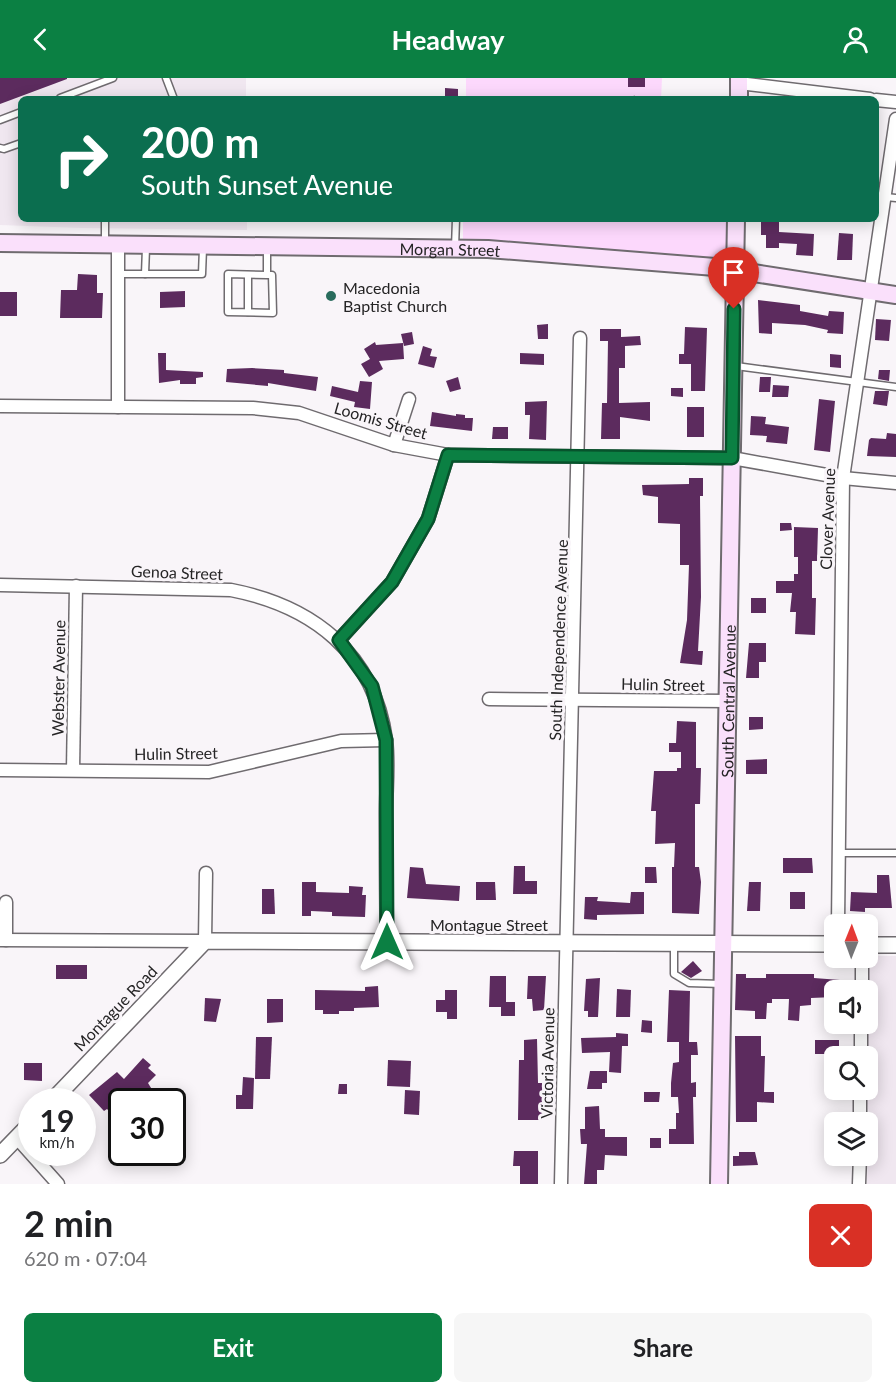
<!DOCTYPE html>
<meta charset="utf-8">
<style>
:root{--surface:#fff;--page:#f6f6f6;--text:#202124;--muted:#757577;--accent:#0b8043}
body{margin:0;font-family:Lato,sans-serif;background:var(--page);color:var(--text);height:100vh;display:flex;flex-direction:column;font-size:22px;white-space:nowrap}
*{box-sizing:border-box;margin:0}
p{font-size:20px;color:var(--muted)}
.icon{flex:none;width:33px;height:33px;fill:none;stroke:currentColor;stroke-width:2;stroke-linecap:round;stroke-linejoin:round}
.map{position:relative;height:1106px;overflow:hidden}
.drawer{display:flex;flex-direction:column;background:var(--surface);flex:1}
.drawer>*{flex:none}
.hud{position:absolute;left:18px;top:18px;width:861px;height:126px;border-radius:9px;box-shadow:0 3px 15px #0003;background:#0b6e4f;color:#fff;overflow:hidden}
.needle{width:39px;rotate:1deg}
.buttons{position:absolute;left:824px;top:836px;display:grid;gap:12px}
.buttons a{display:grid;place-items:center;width:54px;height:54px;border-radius:9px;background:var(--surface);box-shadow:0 3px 15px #0003;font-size:30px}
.speed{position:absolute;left:18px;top:1010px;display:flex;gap:12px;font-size:30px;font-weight:700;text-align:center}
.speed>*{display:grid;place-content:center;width:78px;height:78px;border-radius:50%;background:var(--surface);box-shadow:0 3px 15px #0003;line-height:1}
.speed small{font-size:15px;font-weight:400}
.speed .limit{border:3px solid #111;border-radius:9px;background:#fff;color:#111}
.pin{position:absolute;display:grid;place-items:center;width:51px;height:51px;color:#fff;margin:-62px -26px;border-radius:50% 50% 50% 0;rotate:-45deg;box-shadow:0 0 6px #0007}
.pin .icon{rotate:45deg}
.me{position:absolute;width:66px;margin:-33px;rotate:0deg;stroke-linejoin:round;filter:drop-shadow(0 0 4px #0008)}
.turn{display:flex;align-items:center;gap:21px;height:126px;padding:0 24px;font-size:27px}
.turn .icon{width:78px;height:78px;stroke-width:2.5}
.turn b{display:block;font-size:42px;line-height:51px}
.round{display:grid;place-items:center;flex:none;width:63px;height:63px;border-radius:9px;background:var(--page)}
.headline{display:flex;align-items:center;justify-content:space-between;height:102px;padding:0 24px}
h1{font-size:36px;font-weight:700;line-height:45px}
.cta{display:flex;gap:12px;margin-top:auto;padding:12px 24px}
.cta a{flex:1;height:69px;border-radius:9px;background:var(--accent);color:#fff;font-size:24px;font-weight:700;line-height:69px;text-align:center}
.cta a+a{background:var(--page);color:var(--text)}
header{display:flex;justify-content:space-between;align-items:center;height:78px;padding:0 24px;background:var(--accent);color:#fff;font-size:27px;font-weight:700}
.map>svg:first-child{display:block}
.built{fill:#f0e7f0}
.green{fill:#fcd8fc}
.building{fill:#5c2b5e}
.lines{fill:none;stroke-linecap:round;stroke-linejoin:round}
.service-casing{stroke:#6f6b6f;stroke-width:9}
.minor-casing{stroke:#6f6b6f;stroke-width:15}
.tertiary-casing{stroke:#6f6b6f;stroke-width:18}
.secondary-casing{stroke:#6f6b6f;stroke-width:20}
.path{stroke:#979497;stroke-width:1.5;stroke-dasharray:1.5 4.5;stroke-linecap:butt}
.service{stroke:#fff;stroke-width:6}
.minor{stroke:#fff;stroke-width:12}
.tertiary{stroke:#fff;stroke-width:15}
.secondary{stroke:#fae0fb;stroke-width:16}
.route-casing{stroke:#07532c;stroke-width:15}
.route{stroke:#0b8043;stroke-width:10}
.poi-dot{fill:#296c5d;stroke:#f9f5f9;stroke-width:2}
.labels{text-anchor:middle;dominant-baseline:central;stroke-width:6;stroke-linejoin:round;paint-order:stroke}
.street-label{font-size:16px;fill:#252425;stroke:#f9f5f9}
.poi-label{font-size:16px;fill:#252425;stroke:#f9f5f9;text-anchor:start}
</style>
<header><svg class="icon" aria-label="back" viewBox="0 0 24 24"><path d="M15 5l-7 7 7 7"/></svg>Headway<svg class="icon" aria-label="person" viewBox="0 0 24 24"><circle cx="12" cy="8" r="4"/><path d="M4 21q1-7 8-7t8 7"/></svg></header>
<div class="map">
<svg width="896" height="1106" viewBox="0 0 896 1106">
<rect width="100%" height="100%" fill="#f9f5f9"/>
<g class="built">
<polygon points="0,0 246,0 246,21 21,21 21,141 247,141 247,152 82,150 0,147"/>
<polygon points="874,878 896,878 896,1106 867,1106 869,1035 864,1011 867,1011 867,885"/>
</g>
<g class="green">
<polygon points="466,0 662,0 661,21 466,21"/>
<path d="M 463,141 L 728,141 C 727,160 731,175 712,184 L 463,164 Z"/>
</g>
<g class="building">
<polygon points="0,0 67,0 67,1 0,26"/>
<rect x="628" y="0" width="17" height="9"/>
<polygon points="445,10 458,11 458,21 445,21"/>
<polygon points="761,141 779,141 779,154 814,156 813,178 796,177 797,166 779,165 779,170 766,170 766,157 761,157"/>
<polygon points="839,155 853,156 852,182 837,182"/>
<polygon points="78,196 97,197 97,215 103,215 102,240 60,240 61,212 77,212"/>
<polygon points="185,213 185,229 160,230 160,214"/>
<rect x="0" y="214" width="17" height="24"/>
<polygon points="758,222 800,227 800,233 828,238 829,233 844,234 843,256 827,255 828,252 805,247 772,245 772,256 759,255"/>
<polygon points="876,241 891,242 889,263 875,262"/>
<polygon points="548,246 548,261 538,261 537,247"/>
<polygon points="685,249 707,250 705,313 691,313 691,286 679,286 679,276 684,276"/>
<polygon points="600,251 621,251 621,259 640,258 641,267 625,268 625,290 619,290 619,325 650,324 650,343 620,339 620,361 601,361 602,325 607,325 608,263 600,263"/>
<polygon points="412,254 414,266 404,268 401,256"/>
<polygon points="375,264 376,267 403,265 404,281 379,283 383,291 369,299 361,286 370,281 364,271"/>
<polygon points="423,268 432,271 430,278 437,279 434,290 418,286"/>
<polygon points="158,275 166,275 166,292 203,294 203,299 196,300 196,306 180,306 180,302 159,305"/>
<polygon points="520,275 544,276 544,287 520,286"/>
<polygon points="830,276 841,277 841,290 830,289"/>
<polygon points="252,290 284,292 284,295 318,299 316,313 268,305 268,308 226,304 227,291"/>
<polygon points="879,292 890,292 889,303 878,301"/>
<polygon points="458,299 461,311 450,314 446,303"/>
<polygon points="760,299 771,299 770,314 759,314"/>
<polygon points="360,303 372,304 370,331 354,329 355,324 330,318 332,308 358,314"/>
<polygon points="773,307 789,308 788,319 772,319"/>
<polygon points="671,310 683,310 683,319 671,318"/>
<polygon points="875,313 889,313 887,328 873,326"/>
<polygon points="819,321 835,323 830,374 814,372"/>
<polygon points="547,323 546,362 529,361 530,337 525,337 525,324"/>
<rect x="687" y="329" width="17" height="30"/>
<polygon points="432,334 456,338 456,336 465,337 465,340 473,340 472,353 430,348"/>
<polygon points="751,338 766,339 765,346 789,349 787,366 766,364 767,358 750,357"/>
<polygon points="493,349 508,349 508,361 492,361"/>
<polygon points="887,355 896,356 896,379 867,378 869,362 871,360 886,361"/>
<polygon points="689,400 703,400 703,418 700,418 701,519 698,573 703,573 702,587 680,585 687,542 689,487 680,487 680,446 658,445 658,419 643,417 642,407 689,406"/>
<polygon points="780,445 791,445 792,452 780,453"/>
<polygon points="794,449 818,450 817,483 812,483 812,520 816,520 815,557 795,556 796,534 790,534 792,515 776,515 776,503 794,503 794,496 798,496 798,479 794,479"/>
<rect x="751" y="520" width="15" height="15"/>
<polygon points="749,565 766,565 766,584 759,584 759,600 746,600"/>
<polygon points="749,639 763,639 763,651 749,652"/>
<polygon points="677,643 696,644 696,690 701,690 700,726 695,726 695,789 699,789 701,804 699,836 672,835 672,789 674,789 675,765 655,766 656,733 651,733 654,693 677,693 677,690 681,690 681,674 669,674 669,665 676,665"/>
<polygon points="767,681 767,696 746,696 746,682"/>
<polygon points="783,780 812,780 813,795 783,795"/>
<polygon points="514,788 525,788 525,803 537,803 537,816 513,816"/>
<polygon points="410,789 423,790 426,806 460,808 459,823 407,820"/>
<polygon points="645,789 656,789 657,805 645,805"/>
<polygon points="877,797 889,797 892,830 865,830 865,834 850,833 851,814 877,815"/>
<polygon points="302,804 316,804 316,814 349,815 349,808 363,809 362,817 366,817 365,839 332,838 332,834 311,833 311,838 302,838"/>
<polygon points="476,804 495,804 496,822 476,822"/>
<polygon points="749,804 761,804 760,833 747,833"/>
<polygon points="262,811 274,811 275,836 262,836"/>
<polygon points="631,814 644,814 644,836 597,837 597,842 584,841 585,819 598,819 597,823 630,825"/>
<rect x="790" y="814" width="15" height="17"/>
<polygon points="693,883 702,893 691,900 681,894"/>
<rect x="56" y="887" width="31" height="14"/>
<polygon points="736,896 746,896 746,900 766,900 766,896 814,896 814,900 840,902 839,912 834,912 834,919 811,920 811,927 800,928 799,943 788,942 789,921 772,921 772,925 767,925 766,941 755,941 755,933 735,932"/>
<polygon points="490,898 506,898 506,924 515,924 515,938 501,938 501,929 489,929"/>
<polygon points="528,898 546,898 544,932 533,933 532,921 527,921"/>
<polygon points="600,900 598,939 588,939 588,933 584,933 586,901"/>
<polygon points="378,908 379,929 354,930 354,933 339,933 339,936 323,936 323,932 315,932 315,912 365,913 365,909"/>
<polygon points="617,911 631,912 630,939 616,939"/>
<polygon points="445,912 457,912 457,941 447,941 447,934 436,934 436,922 445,922"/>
<polygon points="669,912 690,913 689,964 697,964 698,977 691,977 691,1005 696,1004 696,1019 693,1019 694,1066 669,1066 669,1051 676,1051 676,1035 679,1035 678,1019 671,1019 671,1005 673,985 679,984 679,964 667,964"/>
<polygon points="205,920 221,921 216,944 204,943"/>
<polygon points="267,921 283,921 283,944 267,945"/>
<polygon points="642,942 652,943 652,955 641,954"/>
<polygon points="616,955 628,956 628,968 622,968 621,995 609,994 610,974 582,975 581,960 616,959"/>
<polygon points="735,958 761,958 761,978 765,978 764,1014 774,1014 774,1025 757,1024 757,1044 736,1044"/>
<polygon points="256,959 272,959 270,1001 255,1001"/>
<polygon points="537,961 538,1005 542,1005 543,1042 518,1042 519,982 524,982 524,962"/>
<rect x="815" y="962" width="24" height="14"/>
<polygon points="143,980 151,987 148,990 156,997 148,1005 159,1023 129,1023 125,1019 109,1033 107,1031 104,1033 89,1017 117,994 124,1001"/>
<polygon points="388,982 411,983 410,1009 387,1008"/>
<polygon points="24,985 42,985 42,1003 24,1002"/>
<polygon points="590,993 607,993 607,1005 602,1005 602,1011 587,1011"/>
<polygon points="243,999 254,1000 253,1031 236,1031 236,1017 242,1017"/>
<polygon points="339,1006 347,1006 347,1016 338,1016"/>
<polygon points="405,1012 420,1013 419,1037 404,1036"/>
<polygon points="644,1014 660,1014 659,1024 644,1024"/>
<polygon points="599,1028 600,1051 605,1051 605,1059 627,1059 627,1078 605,1077 604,1092 597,1092 597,1106 584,1106 587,1066 581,1066 580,1051 585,1051 585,1029"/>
<rect x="650" y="1060" width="11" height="10"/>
<polygon points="514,1073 538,1073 538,1106 520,1106 520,1088 513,1088"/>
<polygon points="739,1074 755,1074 758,1087 733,1088 733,1078 739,1078"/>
</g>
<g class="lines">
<defs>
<g id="service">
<polyline points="166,0 174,21"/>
<polyline points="60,20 113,0"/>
<polyline points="0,42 21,34"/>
<polyline points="0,70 4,71 21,65"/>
<polyline points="876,118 896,120"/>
<polyline points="105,141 105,165"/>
<polyline points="455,170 456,141"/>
<polyline points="118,196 202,196 203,170"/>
<polyline points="145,196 146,170"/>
<polyline points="248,197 248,234"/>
<polyline points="267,197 272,197 273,235 228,234 228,196 267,197 267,170"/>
<polyline points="736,288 896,309"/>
<polyline points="839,775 896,775"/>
<polyline points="674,866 674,896 689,905 722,906"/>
</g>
<g id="minor">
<polyline points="739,5 870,21"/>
<polyline points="876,22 896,24"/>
<polyline points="0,328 253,330 299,335 394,367 448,377 732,380 843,400 896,405"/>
<polyline points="118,329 118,169"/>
<polyline points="394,367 409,321"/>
<path d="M 0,507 L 231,512 C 313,528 374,575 386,662 C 389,686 386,712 386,736 C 386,778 386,821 387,864"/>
<polyline points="339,562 392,504 428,441 448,377"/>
<polyline points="489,621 728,623"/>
<polyline points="0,692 209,694 341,663 386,662"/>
<polyline points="73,692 76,508"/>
<polyline points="838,846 843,400 896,41"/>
<polyline points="0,862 205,863 206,795"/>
<polyline points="6,862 6,824"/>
<polyline points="862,912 862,879"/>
<polyline points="861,978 861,945"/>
<polyline points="860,1044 860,1011"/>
<polyline points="17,1060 58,1106"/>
<polyline points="561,1106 580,260"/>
<polyline points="859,1106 860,1077"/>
</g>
<g id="tertiary">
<polyline points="867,867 896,867"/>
<polyline points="52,1023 205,863 834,866"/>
<polyline points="0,1077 32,1044"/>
</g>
<g id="secondary">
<polyline points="739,21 739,0"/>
<path id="s1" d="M 0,165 L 488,171 L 715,189 L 896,217"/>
<path id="s2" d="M 719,1106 L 736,141"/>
</g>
</defs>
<use href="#service" class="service-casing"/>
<use href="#minor" class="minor-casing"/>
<use href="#tertiary" class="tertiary-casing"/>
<use href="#secondary" class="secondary-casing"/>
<polyline class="path" points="628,21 635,18 640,21"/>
<use href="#service" class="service"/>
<use href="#minor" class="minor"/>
<use href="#tertiary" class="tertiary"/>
<use href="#secondary" class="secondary"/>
</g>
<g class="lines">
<defs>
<polyline id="route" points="387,864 386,662 372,608 339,562 392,504 428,441 448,377 732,380 734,231"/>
</defs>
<use href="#route" class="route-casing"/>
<use href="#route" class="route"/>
</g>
<circle class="poi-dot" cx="331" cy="218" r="6"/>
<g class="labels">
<g class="street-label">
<text stroke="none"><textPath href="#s1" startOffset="450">Morgan Street</textPath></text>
<text transform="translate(381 342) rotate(16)">Loomis Street</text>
<text transform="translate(827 441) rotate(-88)">Clover Avenue</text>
<text transform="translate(177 494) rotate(2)">Genoa Street</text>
<text transform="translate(558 562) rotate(-88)">South Independence Avenue</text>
<text transform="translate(58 600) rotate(-89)">Webster Avenue</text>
<text transform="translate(663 606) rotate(1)">Hulin Street</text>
<text stroke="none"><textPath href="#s2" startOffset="483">South Central Avenue</textPath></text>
<text transform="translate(176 675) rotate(-1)">Hulin Street</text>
<text x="489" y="846">Montague Street</text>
<text transform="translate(115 930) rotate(-46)">Montague Road</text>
<text transform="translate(547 985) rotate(-89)">Victoria Avenue</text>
</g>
<g class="poi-label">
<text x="343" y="209">Macedonia<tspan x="343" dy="18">Baptist Church</tspan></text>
</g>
</g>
</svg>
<div class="buttons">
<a><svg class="needle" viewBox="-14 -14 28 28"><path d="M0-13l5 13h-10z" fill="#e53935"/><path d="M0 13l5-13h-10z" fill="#757577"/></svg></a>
<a><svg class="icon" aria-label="sound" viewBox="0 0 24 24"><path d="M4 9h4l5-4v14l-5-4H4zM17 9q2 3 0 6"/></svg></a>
<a><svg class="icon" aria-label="search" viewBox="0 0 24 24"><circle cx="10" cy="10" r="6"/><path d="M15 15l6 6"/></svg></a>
<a><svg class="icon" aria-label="layers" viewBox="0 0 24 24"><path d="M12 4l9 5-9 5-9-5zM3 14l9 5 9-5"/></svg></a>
</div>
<div class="speed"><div>19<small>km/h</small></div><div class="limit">30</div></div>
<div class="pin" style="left:734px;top:231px;background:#d93025"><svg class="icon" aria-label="arrive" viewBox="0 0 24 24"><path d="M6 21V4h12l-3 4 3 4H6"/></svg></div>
<svg class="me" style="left:387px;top:864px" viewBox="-20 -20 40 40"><path d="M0-17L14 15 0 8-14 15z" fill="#0b8043" stroke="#fff" stroke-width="4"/></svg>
<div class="hud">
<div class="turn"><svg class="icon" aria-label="right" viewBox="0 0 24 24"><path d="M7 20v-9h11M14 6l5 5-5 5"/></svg><div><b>200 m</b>South Sunset Avenue</div></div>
</div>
</div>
<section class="drawer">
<div class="headline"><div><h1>2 min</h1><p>620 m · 07:04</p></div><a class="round" style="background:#d93025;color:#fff"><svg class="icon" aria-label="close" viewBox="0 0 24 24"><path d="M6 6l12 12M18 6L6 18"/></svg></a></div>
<div class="cta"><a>Exit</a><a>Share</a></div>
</section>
